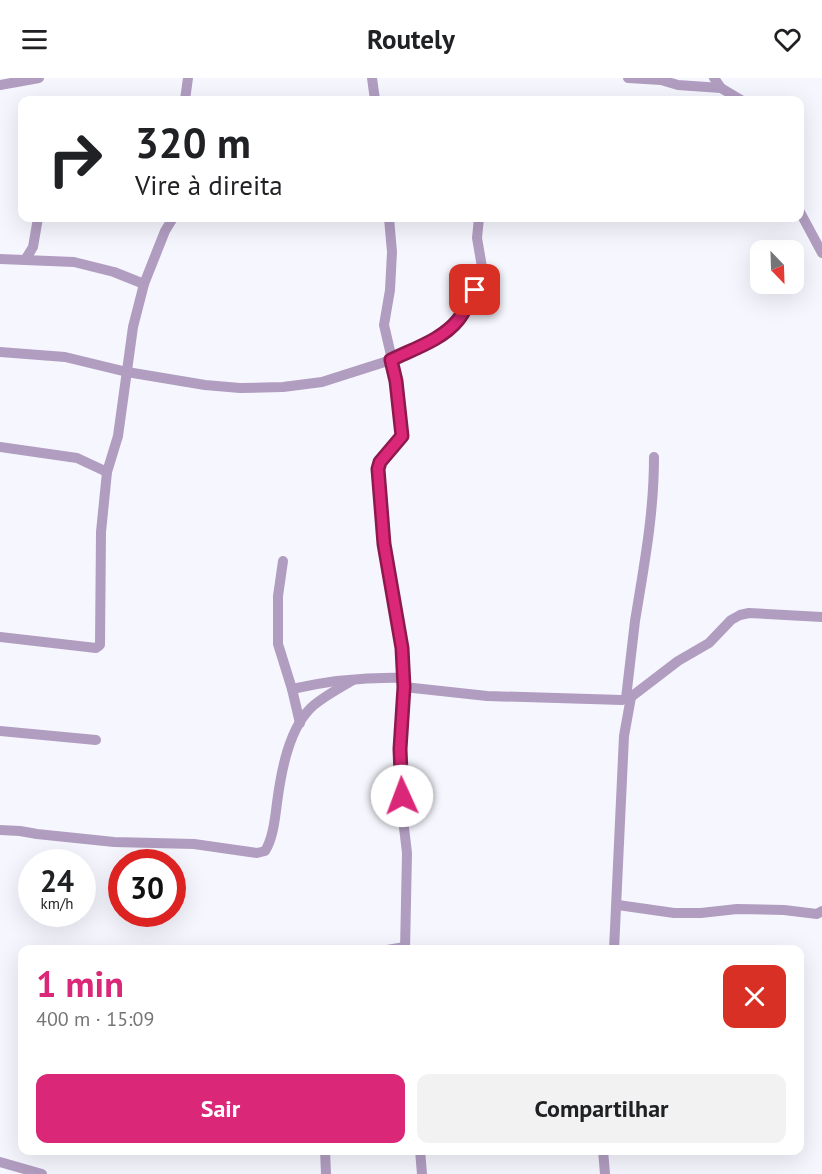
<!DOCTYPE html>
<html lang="pt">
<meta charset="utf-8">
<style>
:root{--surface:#fff;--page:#f2f2f2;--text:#202124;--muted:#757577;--accent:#db2777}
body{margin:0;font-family:"PT Sans",sans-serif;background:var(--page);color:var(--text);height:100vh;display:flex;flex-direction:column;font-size:22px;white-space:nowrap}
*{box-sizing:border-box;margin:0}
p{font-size:20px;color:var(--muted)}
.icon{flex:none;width:33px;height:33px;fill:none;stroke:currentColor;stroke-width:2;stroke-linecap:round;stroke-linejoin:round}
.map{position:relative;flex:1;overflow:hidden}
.panel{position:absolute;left:18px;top:867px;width:786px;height:210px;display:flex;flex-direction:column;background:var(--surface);border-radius:12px;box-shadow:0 6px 24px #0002}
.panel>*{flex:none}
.hud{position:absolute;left:18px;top:18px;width:786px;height:126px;border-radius:12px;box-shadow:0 6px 24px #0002;background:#fff;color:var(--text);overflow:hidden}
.needle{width:39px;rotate:157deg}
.controls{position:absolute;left:750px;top:162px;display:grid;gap:12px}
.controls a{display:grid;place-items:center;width:54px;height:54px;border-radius:12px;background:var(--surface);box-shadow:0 6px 24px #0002;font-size:30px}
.speed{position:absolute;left:18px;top:771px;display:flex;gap:12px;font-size:30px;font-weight:700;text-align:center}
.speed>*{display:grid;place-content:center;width:78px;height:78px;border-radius:50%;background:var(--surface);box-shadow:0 6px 24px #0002;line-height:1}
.speed small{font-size:15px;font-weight:400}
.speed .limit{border:9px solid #d22;background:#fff;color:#111}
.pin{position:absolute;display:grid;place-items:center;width:51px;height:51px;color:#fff;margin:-26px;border-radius:12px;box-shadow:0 3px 9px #0006}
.me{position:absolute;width:66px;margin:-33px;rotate:358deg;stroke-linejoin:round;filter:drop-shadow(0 0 4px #0008)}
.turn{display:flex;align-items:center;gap:21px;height:126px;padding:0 18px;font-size:27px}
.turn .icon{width:78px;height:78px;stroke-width:2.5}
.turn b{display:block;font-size:42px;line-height:51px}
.round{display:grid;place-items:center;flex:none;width:63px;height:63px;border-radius:12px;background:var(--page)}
.summary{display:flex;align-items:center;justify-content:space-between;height:102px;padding:0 18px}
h1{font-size:36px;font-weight:700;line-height:45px;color:var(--accent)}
.primary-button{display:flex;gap:12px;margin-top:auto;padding:12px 18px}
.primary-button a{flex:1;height:69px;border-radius:12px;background:var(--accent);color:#fff;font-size:24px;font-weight:700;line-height:69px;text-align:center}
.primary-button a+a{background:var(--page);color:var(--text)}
header{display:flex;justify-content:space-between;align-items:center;height:78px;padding:0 18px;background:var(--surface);font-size:27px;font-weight:700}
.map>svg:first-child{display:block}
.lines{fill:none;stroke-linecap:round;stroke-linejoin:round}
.minor{stroke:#b19dc0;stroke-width:10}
.route-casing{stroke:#8e194d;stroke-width:15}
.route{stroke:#db2777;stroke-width:10}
</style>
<header><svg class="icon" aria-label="menu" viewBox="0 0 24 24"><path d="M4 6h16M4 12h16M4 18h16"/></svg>Routely<svg class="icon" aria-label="heart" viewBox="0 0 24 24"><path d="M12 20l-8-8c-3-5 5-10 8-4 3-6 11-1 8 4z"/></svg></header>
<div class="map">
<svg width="822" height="1096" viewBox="0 0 822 1096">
<rect width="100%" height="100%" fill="#f6f7fe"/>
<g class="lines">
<g class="minor">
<polyline points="372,0 375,22"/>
<polyline points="628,0 661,2 678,7 721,10 741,22"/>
<polyline points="714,0 721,10"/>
<polyline points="0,7 39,0"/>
<polyline points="185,22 188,0"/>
<polyline points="800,134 822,175"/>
<path d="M 389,140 L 392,174 L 390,212 L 384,247 L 397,303 L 402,354 C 400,369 383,376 378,391 L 384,466 L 402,570 L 404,600 L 400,671 L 403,741 L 407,775 L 405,872"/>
<polyline points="0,181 74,184 114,194 144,206"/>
<polyline points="25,182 33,169 38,140"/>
<polyline points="0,274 65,279 127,294 205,307 240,310 283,309 322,304 391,282 426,265 456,244 475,212 482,189 477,160 479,140"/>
<polyline points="0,369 77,380 107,394"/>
<polyline points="283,483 278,518 278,566 292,611 300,645"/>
<polyline points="0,559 96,570 100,567 101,454 107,394 118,358 133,249 144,206 165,153 173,140"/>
<polyline points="404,609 487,618 622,622 631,619 678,583 709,565 731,542 740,537 749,535 822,539"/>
<path d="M 292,611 C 328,603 367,599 404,600"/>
<path d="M 626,620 C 629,595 632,569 635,543 C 644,488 654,436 654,379"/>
<polyline points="0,653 96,662"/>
<path d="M 0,752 L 20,753 L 37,756 L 114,764 L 194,766 L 257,775 L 265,773 C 273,761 275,740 277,725 C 281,694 289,648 314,627 C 326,617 340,610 353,602"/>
<polyline points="618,827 674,835 701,835 737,831 784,832 817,836 822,833"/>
<polyline points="387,872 405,869"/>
<polyline points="614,872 624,658 631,619"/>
<polyline points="325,1072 326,1096"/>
<polyline points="420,1072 422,1096"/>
<polyline points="603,1072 605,1096"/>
<polyline points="0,1084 42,1096"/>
</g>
</g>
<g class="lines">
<defs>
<path id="route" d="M 402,718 L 400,671 L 404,609 L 402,570 L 384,466 L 378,391 L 380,384 L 402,358 L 396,303 L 391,282 C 413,271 442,262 458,242 C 465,234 469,222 475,212"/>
</defs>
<use href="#route" class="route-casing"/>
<use href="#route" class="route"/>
</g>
</svg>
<div class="controls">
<a><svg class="needle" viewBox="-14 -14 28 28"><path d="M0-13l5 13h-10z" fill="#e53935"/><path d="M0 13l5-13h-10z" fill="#757577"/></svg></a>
</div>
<div class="speed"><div>24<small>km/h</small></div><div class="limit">30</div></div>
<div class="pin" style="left:475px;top:212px;background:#d93025"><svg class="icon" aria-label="arrive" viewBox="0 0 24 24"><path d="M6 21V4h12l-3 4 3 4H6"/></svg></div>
<svg class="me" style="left:402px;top:718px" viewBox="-20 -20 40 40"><circle r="19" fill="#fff"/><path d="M0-13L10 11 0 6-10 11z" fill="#db2777"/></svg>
<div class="hud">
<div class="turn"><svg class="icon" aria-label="right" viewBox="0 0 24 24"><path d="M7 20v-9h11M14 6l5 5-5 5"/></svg><div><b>320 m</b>Vire à direita</div></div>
</div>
<section class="panel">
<div class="summary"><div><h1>1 min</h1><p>400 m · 15:09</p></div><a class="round" style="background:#d93025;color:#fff"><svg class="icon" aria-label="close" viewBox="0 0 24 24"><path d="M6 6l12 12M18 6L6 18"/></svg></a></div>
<div class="primary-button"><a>Sair</a><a>Compartilhar</a></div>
</section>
</div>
